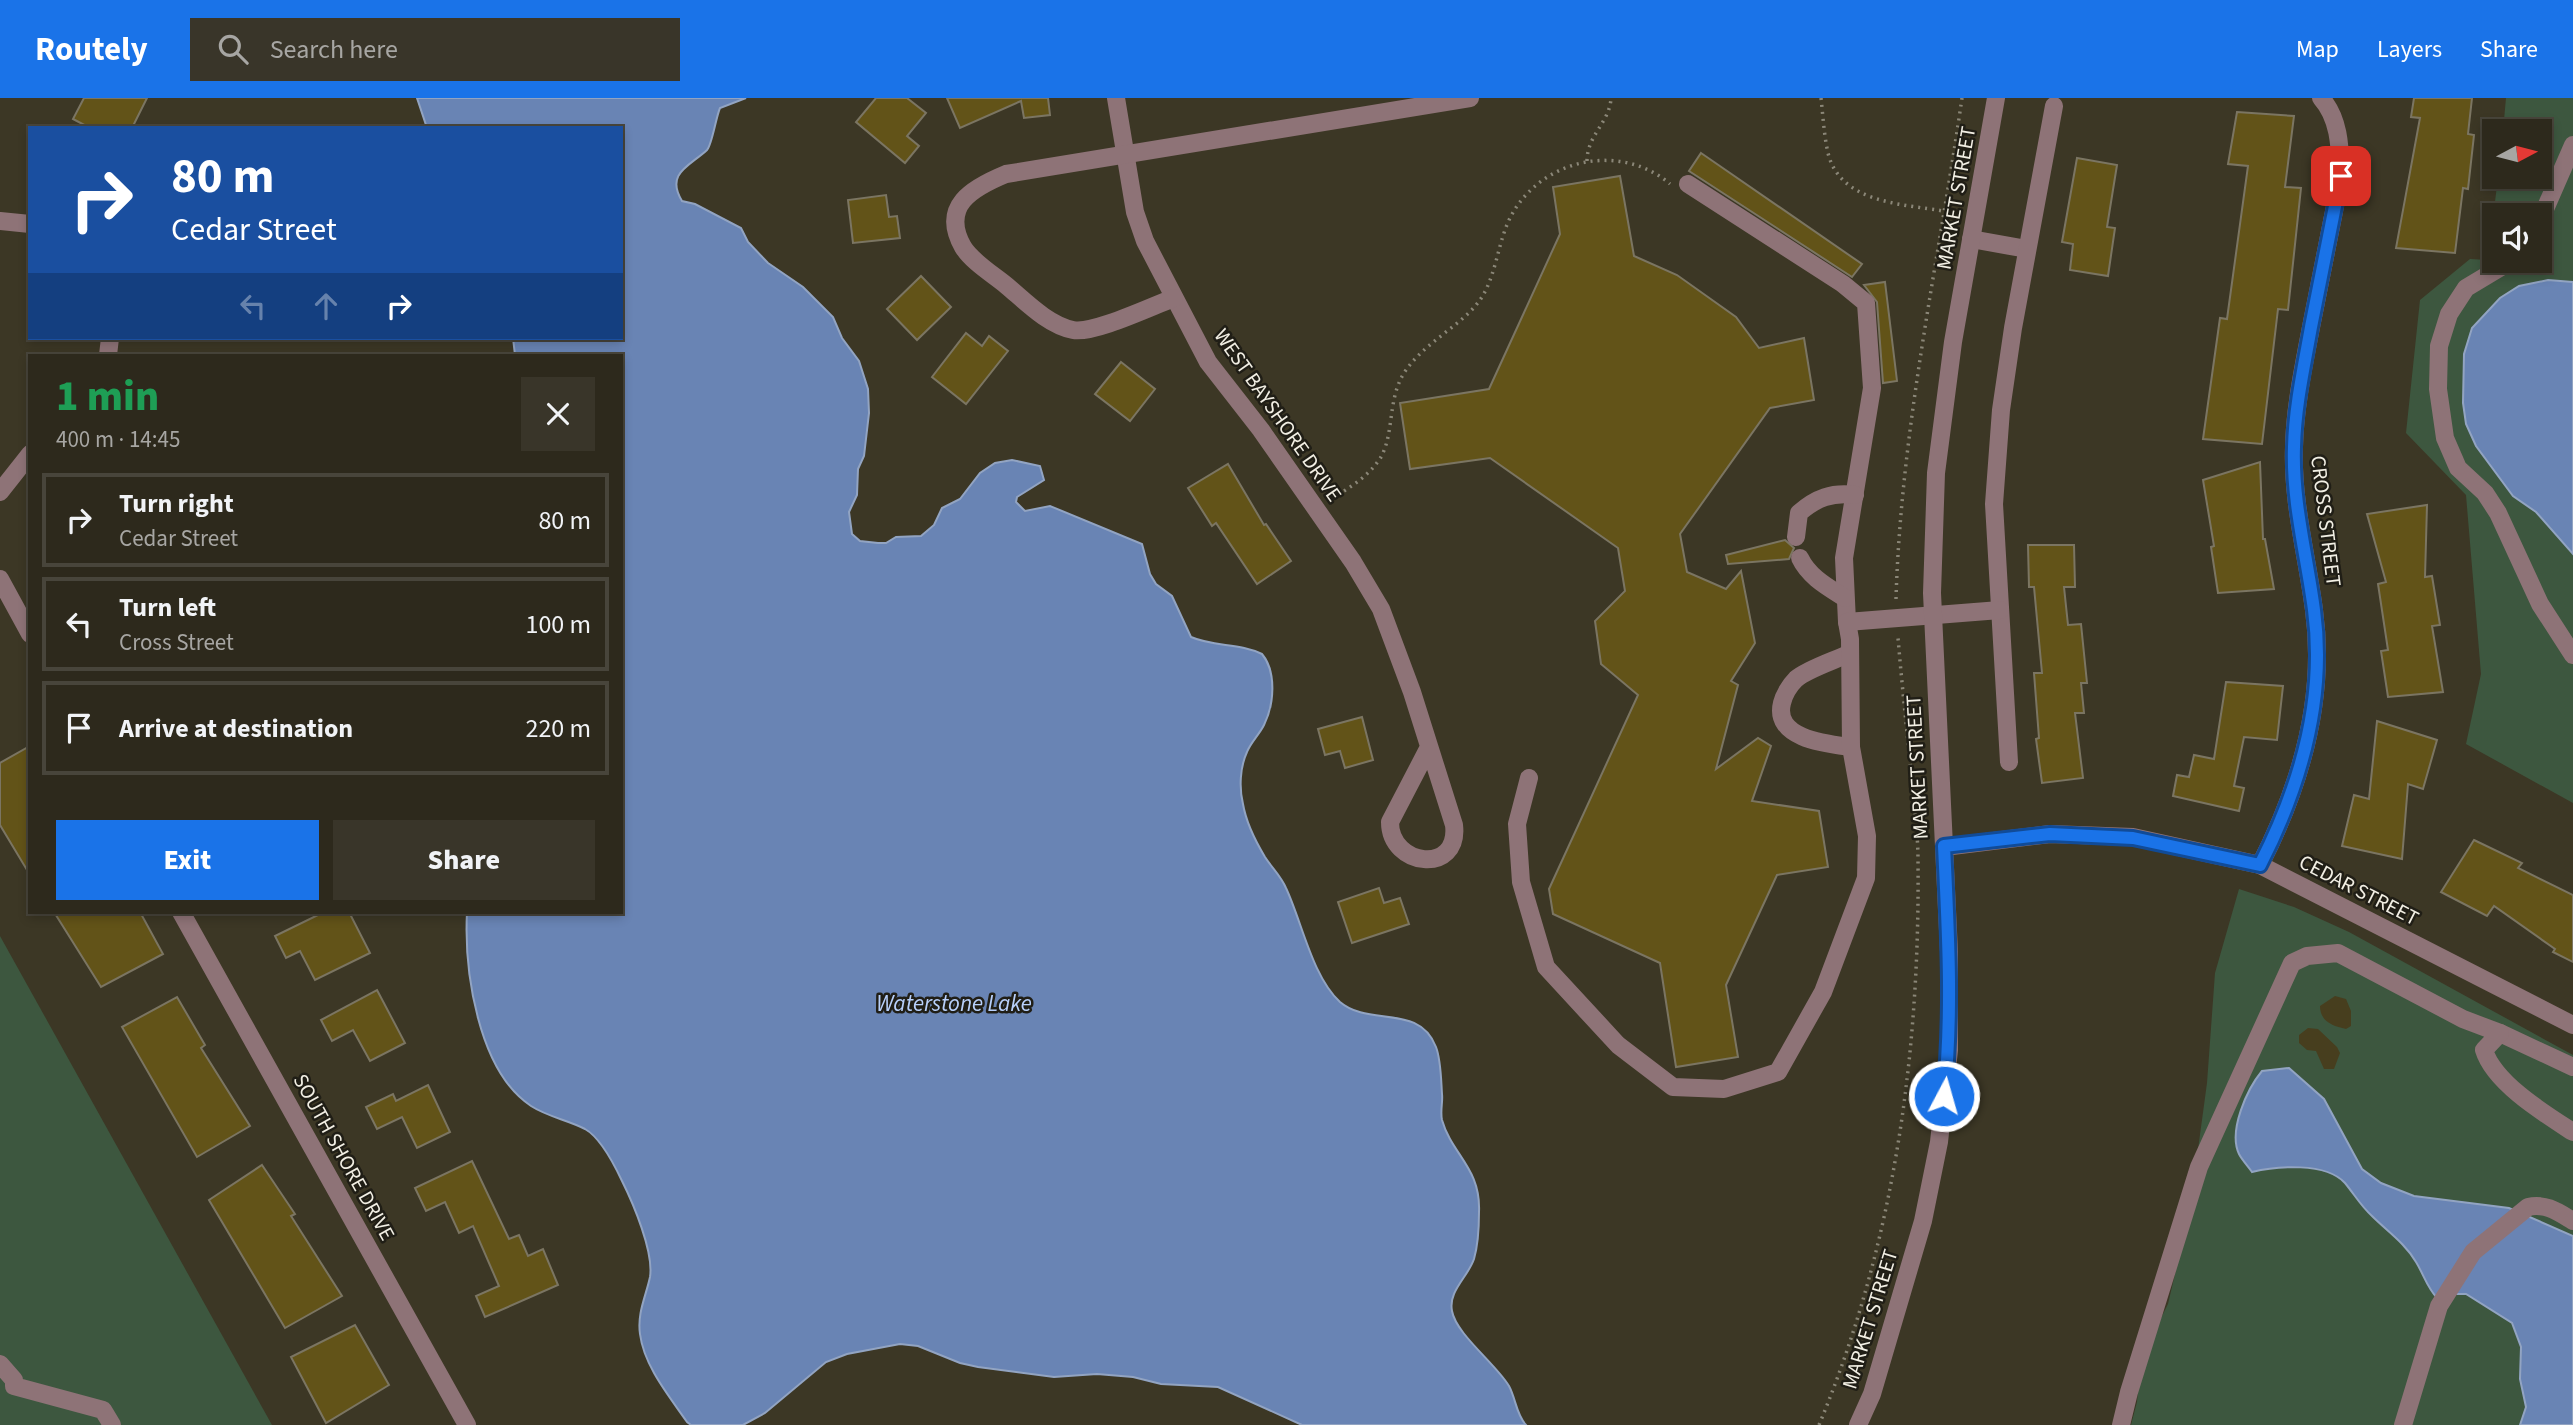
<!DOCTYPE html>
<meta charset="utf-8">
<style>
:root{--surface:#2d291c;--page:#393529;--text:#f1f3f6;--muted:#a7a6a3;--line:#48453b;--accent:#1a73e8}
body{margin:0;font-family:"Source Sans 3",sans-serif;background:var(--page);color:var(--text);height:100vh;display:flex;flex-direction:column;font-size:26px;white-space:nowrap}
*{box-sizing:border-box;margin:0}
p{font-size:23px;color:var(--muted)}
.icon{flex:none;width:38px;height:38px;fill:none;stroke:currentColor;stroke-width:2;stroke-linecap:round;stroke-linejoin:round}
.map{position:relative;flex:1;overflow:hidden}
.panel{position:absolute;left:28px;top:256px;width:595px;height:560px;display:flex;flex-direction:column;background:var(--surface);border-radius:0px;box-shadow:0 4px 10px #0003,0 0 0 2px var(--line)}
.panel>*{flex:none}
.guide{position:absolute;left:28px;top:28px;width:595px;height:214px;border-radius:0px;box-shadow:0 4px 10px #0003,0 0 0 2px var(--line);background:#1a4fa0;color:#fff;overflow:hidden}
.needle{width:46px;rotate:83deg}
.controls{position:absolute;left:2482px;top:21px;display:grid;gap:14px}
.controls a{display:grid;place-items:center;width:70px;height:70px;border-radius:0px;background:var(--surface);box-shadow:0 4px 10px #0003,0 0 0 2px var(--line);font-size:35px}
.pin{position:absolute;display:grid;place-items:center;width:60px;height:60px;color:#fff;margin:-30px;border-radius:14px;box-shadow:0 4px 10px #0006}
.me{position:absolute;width:77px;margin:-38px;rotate:6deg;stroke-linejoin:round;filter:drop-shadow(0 0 5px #0008)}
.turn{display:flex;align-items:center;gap:24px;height:147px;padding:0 28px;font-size:32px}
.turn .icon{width:91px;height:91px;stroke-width:2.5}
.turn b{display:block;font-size:49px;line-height:60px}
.lanes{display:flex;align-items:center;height:66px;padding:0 28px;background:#0003;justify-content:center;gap:35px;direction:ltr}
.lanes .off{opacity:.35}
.round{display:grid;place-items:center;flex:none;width:74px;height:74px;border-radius:0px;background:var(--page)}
.overview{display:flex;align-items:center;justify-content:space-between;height:119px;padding:0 28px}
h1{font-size:42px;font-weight:800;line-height:52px;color:#1e9e55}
.cta{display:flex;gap:14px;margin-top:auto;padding:14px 28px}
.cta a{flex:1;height:80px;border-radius:0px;background:var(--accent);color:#fff;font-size:28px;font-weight:800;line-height:80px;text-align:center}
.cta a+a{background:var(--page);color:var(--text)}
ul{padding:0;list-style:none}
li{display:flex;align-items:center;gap:21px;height:94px;margin:0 14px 10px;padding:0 14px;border:4px solid var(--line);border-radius:0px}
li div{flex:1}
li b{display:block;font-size:26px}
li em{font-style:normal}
header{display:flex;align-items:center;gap:42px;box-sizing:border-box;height:98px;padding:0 35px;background:var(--accent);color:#fff}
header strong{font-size:33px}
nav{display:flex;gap:38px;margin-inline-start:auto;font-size:24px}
.search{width:490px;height:63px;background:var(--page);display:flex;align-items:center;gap:18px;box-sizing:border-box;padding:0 24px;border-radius:0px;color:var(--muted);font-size:26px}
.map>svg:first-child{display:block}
.green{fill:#3d573f;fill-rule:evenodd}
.sand{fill:#473e1e}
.water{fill:#6984b4;stroke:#92a4c2;stroke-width:2}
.building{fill:#625318;stroke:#7b7562;stroke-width:2}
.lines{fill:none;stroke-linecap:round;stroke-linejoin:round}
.path{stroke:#8b8778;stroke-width:3.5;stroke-dasharray:2 5;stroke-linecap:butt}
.minor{stroke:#8e7377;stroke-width:18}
.route-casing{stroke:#114b97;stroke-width:18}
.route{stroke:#1a73e8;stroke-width:12}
.labels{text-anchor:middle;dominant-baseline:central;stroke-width:5;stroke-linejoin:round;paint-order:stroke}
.street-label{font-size:21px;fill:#f2efe4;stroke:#201e16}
.water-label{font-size:23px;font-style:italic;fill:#b8d0fb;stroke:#201e16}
</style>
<header>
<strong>Routely</strong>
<div class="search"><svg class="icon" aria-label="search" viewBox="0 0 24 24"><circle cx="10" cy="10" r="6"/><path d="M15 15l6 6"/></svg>Search here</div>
<nav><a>Map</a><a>Layers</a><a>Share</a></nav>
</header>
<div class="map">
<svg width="2573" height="1327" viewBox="0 0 2573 1327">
<rect width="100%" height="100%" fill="#3c3725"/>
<g class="green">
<path d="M 2506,0 L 2573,0 L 2573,705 L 2466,646 L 2481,576 L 2466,397 L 2406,335 L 2420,202 L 2470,161 L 2488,162 L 2498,79 L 2539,79 L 2539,33 L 2503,33 ZM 2494,117 L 2539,117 L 2539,163 L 2494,163 Z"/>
<polygon points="2239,791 2294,809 2349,834 2573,957 2573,1252 2527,1309 2520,1327 2131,1327 2137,1304 2141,1260 2168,1206 2175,1176 2194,1081 2207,985 2215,875"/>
<polygon points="0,838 272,1327 0,1327"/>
</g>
<g class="sand">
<path d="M 2335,898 L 2346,901 L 2351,913 L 2351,928 L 2346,931 C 2332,928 2320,923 2320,908 Z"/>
<polygon points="2308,930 2318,931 2337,949 2340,955 2334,971 2324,971 2316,953 2307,952 2299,945 2299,937"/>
</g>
<g class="water">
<path d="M 417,0 L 746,0 L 720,10 C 716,19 712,47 707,52 C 690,68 665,75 682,103 L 695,106 L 741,130 L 748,144 L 768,165 L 803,189 L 833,219 L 842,240 L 859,263 L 868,291 L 869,315 L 864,358 L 858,371 L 857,397 L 849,414 L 852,436 L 860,443 L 878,445 L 886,445 L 896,439 L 921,438 L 934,427 L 942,410 L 960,401 L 980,375 L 995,365 L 1012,362 L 1040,368 L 1044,382 L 1017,399 L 1016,404 L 1025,413 L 1050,408 L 1142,446 L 1150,476 L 1156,486 L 1172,498 L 1191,539 C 1214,549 1240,545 1262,556 C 1277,574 1274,607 1264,627 C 1259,637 1251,644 1247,654 C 1240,669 1239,690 1243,706 C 1246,724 1256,744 1265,759 C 1272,770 1281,778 1286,790 C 1302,824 1312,878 1340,904 C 1369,929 1419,905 1436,949 C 1441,962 1441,981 1442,996 C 1443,1004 1440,1013 1442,1022 C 1452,1057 1481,1070 1479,1114 C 1479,1128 1478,1147 1474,1161 C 1468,1179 1448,1193 1452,1213 C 1456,1236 1496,1266 1509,1288 C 1516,1301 1516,1316 1526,1327 L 1302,1327 L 1218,1289 L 1161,1286 L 1133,1279 L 1097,1276 L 1054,1279 L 978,1269 L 960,1265 L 918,1248 L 900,1246 L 847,1256 L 826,1264 L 765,1315 L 743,1327 L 691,1327 L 687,1324 C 669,1298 644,1268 640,1236 C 637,1215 646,1198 650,1179 C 654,1154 633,1105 622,1083 C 614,1066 601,1040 585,1031 C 568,1022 548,1019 531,1008 C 478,973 464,873 467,814 L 621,814 L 621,257 L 515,257 L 513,240 L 621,240 L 621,30 L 427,30 Z"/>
<polygon points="2548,182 2573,184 2573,456 2536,414 2513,398 2476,348 2466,326 2463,305 2464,256 2472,230 2500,200 2519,188"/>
<path d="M 2289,970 L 2324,1001 L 2362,1071 L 2381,1085 L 2414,1098 L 2509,1110 L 2573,1138 L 2573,1327 L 2520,1327 L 2526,1309 L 2520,1281 L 2521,1249 L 2512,1225 L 2466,1196 L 2452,1196 L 2438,1201 C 2427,1190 2424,1177 2416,1164 C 2405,1145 2387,1133 2372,1118 C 2361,1108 2354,1096 2345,1085 C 2326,1064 2276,1068 2252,1074 C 2248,1068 2242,1062 2239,1056 C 2228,1033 2247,991 2262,973 Z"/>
</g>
<g class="building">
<polygon points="84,0 147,0 132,30 90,30 73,21"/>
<polygon points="876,0 907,0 926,15 907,38 919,48 905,65 856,24"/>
<polygon points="947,0 1048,0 1050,17 1024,20 1021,3 960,30"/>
<polygon points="2414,0 2472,0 2468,36 2474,37 2468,91 2463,90 2455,155 2396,150 2420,20 2411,19"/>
<polygon points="2237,14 2294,18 2285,89 2301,90 2288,212 2278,211 2262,346 2203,341 2220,220 2227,221 2248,68 2228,66"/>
<polygon points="1701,55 1862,166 1852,179 1689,73"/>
<polygon points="2077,60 2117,67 2107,129 2115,130 2108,178 2070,172 2073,146 2062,144"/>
<polygon points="1620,78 1634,158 1677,177 1736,219 1759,250 1804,240 1814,302 1770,310 1680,436 1687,474 1726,491 1741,473 1755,545 1731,583 1738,587 1716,671 1758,640 1771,648 1752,703 1819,713 1828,769 1777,777 1726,887 1738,959 1676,969 1660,865 1553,816 1549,791 1638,597 1601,566 1595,523 1625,493 1618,450 1490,360 1410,371 1400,305 1489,291 1560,136 1553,89"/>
<polygon points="886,97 889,119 897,118 900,140 853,145 848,102"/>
<polygon points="921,178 951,209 917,242 887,211"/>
<polygon points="1885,184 1897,283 1883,285 1877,204 1864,187"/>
<polygon points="966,235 982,248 989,238 1008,253 966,306 932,279"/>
<polygon points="1121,264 1155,291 1130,323 1095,296"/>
<polygon points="2260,364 2263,441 2265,441 2274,491 2218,495 2211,449 2214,448 2203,382"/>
<polygon points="1228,366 1264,427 1266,426 1291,463 1257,486 1216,425 1212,428 1188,390"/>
<polygon points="2427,407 2425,479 2432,478 2440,527 2432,528 2443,594 2388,599 2381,553 2388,552 2378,486 2386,484 2367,416"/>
<polygon points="1785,442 1794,450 1789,461 1728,466 1726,457"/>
<polygon points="2028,447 2074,447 2075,489 2064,489 2068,527 2081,526 2087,585 2081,585 2084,615 2075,615 2083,680 2042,685 2036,641 2039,640 2034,575 2042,575 2034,489 2029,489"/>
<polygon points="2226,584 2283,588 2277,642 2244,639 2234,688 2244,690 2239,713 2173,698 2177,677 2189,679 2194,657 2214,661"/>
<polygon points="1362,619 1373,662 1345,670 1340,653 1325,657 1318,631"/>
<polygon points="2377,623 2437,642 2423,691 2408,686 2402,761 2342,748 2354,697 2369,701"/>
<polygon points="30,648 30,777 0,727 0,665"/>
<polygon points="2474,742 2522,765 2518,770 2573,797 2573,864 2553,854 2555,851 2494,808 2487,818 2441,794"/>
<polygon points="1379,790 1384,805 1400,800 1409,826 1352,845 1338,804"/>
<polygon points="54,814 140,814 163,856 101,889"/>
<polygon points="324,814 349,814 370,855 315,882 300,853 286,860 275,838"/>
<polygon points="377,892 405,945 370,963 353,932 332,943 321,922"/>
<polygon points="177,899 205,947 201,950 250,1028 197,1059 122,929"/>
<polygon points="428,987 450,1034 417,1050 402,1019 377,1031 366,1009 393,996 396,1003"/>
<polygon points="472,1063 509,1141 519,1137 528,1158 543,1151 558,1187 485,1219 476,1198 499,1188 473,1128 459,1135 445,1104 426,1113 415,1090"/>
<polygon points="262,1067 295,1116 291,1118 342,1198 285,1230 209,1102"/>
<polygon points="355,1227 389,1287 326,1325 291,1259"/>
</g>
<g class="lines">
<g class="path">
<path d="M 1821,0 C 1823,18 1824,37 1828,55 C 1840,105 1902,106 1943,113"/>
<path d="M 1587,63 C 1587,37 1610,24 1611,0"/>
<path d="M 1332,400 C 1350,390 1370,377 1381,359 C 1395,333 1387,299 1406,272 C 1427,242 1465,226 1482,199 C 1497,174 1498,143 1511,118 C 1542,60 1621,44 1670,86"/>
<path d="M 1896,501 C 1901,331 1938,167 1962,0"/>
<path d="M 1819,1327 C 1894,1146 1920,957 1918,762 C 1918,735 1914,708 1912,682 C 1907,635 1902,587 1898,540"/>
</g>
<g class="minor">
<path d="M 1116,0 L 1135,114 L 1145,143 L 1208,264 L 1261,332 L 1353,464 L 1381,511 L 1412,594 L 1454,727 C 1460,777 1390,769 1390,724 L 1428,651"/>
<polyline points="1688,86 1843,186 1866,205 1872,290 1844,460 1847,524"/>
<polyline points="0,123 30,126"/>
<polyline points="2539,125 2573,47"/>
<polyline points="1971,141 2027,151"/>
<polyline points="2511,163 2466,190 2449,216 2439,248 2438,291 2445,340 2458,370 2485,395 2498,415 2540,506 2573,557"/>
<path d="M 1174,200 C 1152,208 1094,236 1073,232 C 1048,227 1026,204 1007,188 C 994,177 972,164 963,149 C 940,108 972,90 1006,76 L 1470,0"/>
<polyline points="108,257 110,240"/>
<polyline points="0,394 30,356"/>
<path d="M 1796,439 L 1799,415 C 1816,400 1832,394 1855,397"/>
<path d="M 1800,460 C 1809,479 1828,489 1845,500"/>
<polyline points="0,481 30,536"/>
<path d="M 1850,555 C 1836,562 1807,571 1796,581 C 1790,587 1784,597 1782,605 C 1773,641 1828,646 1851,649"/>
<polyline points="2009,664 1994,406 2001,312 2013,230 2054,8"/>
<polyline points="1529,680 1517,726 1521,784 1546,869 1618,947 1673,989 1724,991 1778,974 1823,894 1866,780 1867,738 1851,649 1850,541 1847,524 2000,512"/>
<polyline points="1944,749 2050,736 2133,739 2260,767 2573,927"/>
<path d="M 2260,767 C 2300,689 2326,600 2314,512 C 2307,458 2292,404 2294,349 C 2295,307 2304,266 2312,224 C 2322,175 2331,127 2341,78 C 2340,51 2340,21 2321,0"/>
<polyline points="181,814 467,1327"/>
<polyline points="2500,935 2573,969"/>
<polyline points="0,1266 14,1282 14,1288 103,1312 112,1327"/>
<polyline points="1858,1327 1872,1296 1923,1123 1939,1044 1949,952 1949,854 1932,495 1936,375 1953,244 1996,0"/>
<path d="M 2121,1327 L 2129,1294 L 2199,1069 L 2292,865 L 2307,858 L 2338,855 L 2463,921 L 2500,935 L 2484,952 C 2494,985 2545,1016 2573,1034"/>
<path d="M 2403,1327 L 2439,1208 L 2473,1154 L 2528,1109 C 2546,1105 2558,1114 2573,1123"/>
</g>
</g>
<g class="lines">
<defs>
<path id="route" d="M 1944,998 C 1953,915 1948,832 1944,748 L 2050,736 L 2133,740 L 2260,767 C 2300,689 2326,600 2314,512 C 2307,458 2292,404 2294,349 C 2295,308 2304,269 2311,229 C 2321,179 2331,128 2341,78"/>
</defs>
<use href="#route" class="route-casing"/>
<use href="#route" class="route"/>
</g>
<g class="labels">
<g class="street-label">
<text transform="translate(1956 100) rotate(-80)">MARKET STREET</text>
<text transform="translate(1278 317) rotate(55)">WEST BAYSHORE DRIVE</text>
<text transform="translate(2326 423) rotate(83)">CROSS STREET</text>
<text transform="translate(1917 669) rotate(-93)">MARKET STREET</text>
<text transform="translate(2359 792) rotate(27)">CEDAR STREET</text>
<text transform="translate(344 1059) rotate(61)">SOUTH SHORE DRIVE</text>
<text transform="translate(1870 1221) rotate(-73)">MARKET STREET</text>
</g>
<g class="water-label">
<text x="954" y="905">Waterstone Lake</text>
</g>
</g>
</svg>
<div class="controls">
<a><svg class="needle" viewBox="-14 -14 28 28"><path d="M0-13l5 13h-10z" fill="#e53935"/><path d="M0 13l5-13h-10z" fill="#a7a6a3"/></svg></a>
<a><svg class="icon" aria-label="sound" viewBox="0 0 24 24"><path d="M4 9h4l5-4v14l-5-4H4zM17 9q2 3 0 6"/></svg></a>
</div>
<div class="pin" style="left:2341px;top:78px;background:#d93025"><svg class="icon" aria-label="arrive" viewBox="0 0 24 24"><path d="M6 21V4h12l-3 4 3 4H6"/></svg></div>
<svg class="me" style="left:1944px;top:998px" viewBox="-20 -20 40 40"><circle r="17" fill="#1a73e8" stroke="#fff" stroke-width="3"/><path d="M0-11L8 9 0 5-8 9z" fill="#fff"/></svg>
<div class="guide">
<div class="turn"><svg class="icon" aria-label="right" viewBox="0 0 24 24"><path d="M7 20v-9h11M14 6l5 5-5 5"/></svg><div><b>80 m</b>Cedar Street</div></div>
<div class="lanes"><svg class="icon off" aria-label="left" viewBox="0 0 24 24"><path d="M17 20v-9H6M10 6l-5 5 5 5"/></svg><svg class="icon off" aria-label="ahead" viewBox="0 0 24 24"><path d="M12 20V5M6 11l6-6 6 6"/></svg><svg class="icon" aria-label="right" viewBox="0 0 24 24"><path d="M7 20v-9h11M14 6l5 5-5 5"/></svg></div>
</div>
<section class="panel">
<div class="overview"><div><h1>1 min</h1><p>400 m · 14:45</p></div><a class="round"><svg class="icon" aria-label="close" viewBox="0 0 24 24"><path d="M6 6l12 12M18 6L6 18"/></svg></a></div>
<ul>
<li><svg class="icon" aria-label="right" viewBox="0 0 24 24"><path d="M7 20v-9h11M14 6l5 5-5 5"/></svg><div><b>Turn right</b><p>Cedar Street</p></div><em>80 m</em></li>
<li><svg class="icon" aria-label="left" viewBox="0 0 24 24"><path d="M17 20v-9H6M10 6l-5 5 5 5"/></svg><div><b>Turn left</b><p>Cross Street</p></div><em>100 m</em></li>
<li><svg class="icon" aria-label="arrive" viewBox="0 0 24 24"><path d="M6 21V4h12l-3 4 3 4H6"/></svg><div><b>Arrive at destination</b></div><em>220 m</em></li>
</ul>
<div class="cta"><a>Exit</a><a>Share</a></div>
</section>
</div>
